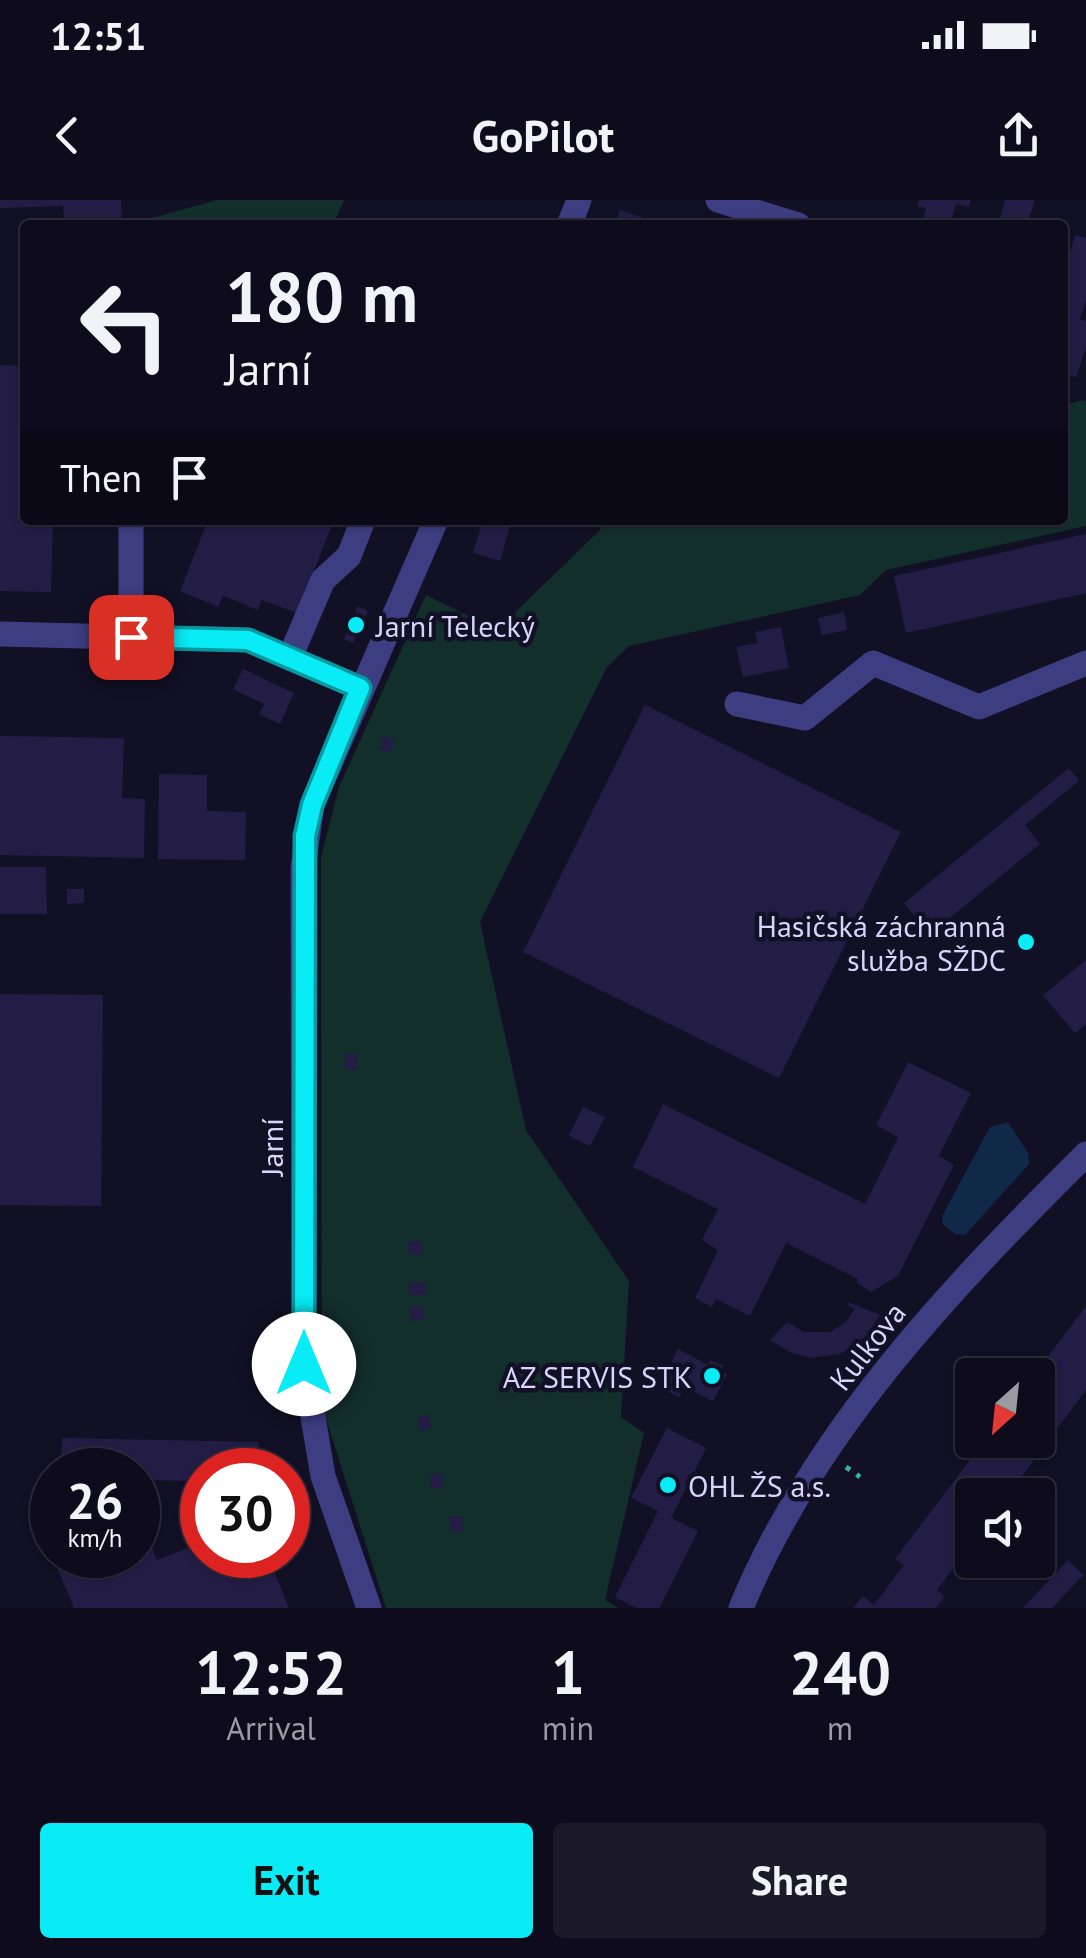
<!DOCTYPE html>
<meta charset="utf-8">
<style>
:root{--surface:#0e0c1c;--page:#1c1a29;--text:#f1f3f6;--muted:#9b9ba3;--line:#2e2c3b;--accent:#09ebf5}
body{margin:0;font-family:"PT Sans",sans-serif;background:var(--page);color:var(--text);height:100vh;display:flex;flex-direction:column;font-size:38px;white-space:nowrap}
*{box-sizing:border-box;margin:0}
p{font-size:32px;color:var(--muted)}
.icon{flex:none;width:55px;height:55px;fill:none;stroke:currentColor;stroke-width:2;stroke-linecap:round;stroke-linejoin:round}
.map{position:relative;height:1408px;overflow:hidden}
.sheet{display:flex;flex-direction:column;background:var(--surface);flex:1}
.sheet>*{flex:none}
.hud{position:absolute;left:20px;top:20px;width:1048px;height:305px;border-radius:10px;box-shadow:0 2px 8px #0004,0 0 0 2px var(--line);background:#0e0c1c;color:var(--text);overflow:hidden}
.needle{width:65px;rotate:207deg}
.fabs{position:absolute;left:955px;top:1158px;display:grid;gap:20px}
.fabs a{display:grid;place-items:center;width:100px;height:100px;border-radius:10px;background:var(--surface);box-shadow:0 2px 8px #0004,0 0 0 2px var(--line);font-size:50px}
.speed{position:absolute;left:30px;top:1248px;display:flex;gap:20px;font-size:50px;font-weight:700;text-align:center}
.speed>*{display:grid;place-content:center;width:130px;height:130px;border-radius:50%;background:var(--surface);box-shadow:0 2px 8px #0004,0 0 0 2px var(--line);line-height:1}
.speed small{font-size:25px;font-weight:400}
.speed .limit{border:15px solid #d22;background:#fff;color:#111}
.pin{position:absolute;display:grid;place-items:center;width:85px;height:85px;color:#fff;margin:-42px;border-radius:20px;box-shadow:0 5px 15px #0006}
.me{position:absolute;width:110px;margin:-55px;rotate:0deg;stroke-linejoin:round;filter:drop-shadow(0 0 8px #0008)}
.turn{display:flex;align-items:center;gap:35px;height:210px;padding:0 40px;font-size:45px}
.turn .icon{width:130px;height:130px;stroke-width:2.5}
.turn b{display:block;font-size:70px;line-height:85px}
.then{display:flex;align-items:center;height:95px;padding:0 40px;background:#0003;gap:20px;font-size:38px}
.eta{display:flex;justify-content:space-evenly;align-items:center;height:170px;text-align:center}
.eta b{font-size:60px;font-weight:700;line-height:70px}
.action{display:flex;gap:20px;margin-top:auto;padding:20px 40px}
.action a{flex:1;height:115px;border-radius:10px;background:var(--accent);color:#111;font-size:40px;font-weight:700;line-height:115px;text-align:center}
.action a+a{background:var(--page);color:var(--text)}
.status{display:flex;justify-content:space-between;align-items:center;height:70px;padding:0 50px;background:var(--surface);direction:ltr}
.status svg{height:28px;fill:currentColor}
header{display:flex;justify-content:space-between;align-items:center;height:130px;padding:0 40px;background:var(--surface);font-size:45px;font-weight:700}
.map>svg:first-child{display:block}
.green{fill:#132f2c}
.water{fill:#102949}
.building{fill:#231d45}
.lines{fill:none;stroke-linecap:round;stroke-linejoin:round}
.path{stroke:#34b3a4;stroke-width:5;stroke-dasharray:5 8;stroke-linecap:butt}
.minor{stroke:#3d3e82;stroke-width:25}
.route-casing{stroke:#06999f;stroke-width:25}
.route{stroke:#09ebf5;stroke-width:18}
.poi-dot{fill:#09ebf5;stroke:#121025;stroke-width:4}
.labels{text-anchor:middle;dominant-baseline:central;stroke-width:9;stroke-linejoin:round;paint-order:stroke}
.poi-label{font-size:30px;fill:#d8d5fd;stroke:#121025;text-anchor:start}
.street-label{font-size:30px;fill:#d8d5fd;stroke:#121025}
</style>
<div class="status"><b>12:51</b><svg viewBox="0 0 49 12"><path d="M0 12V9h3v3zM5 12V6h3v6zM10 12V3h3v9zM15 12V0h3v12zM26 1h20v11H26zM47 4h2v5h-2z"/></svg></div>
<header><svg class="icon" aria-label="back" viewBox="0 0 24 24"><path d="M15 5l-7 7 7 7"/></svg>GoPilot<svg class="icon" aria-label="share" viewBox="0 0 24 24"><path d="M12 15V3M7 8l5-5 5 5M5 13v7h14v-7"/></svg></header>
<div class="map">
<svg width="1086" height="1408" viewBox="0 0 1086 1408">
<rect width="100%" height="100%" fill="#121025"/>
<g class="green">
<polygon points="217,0 344,0 333,25 77,25 156,17"/>
<polygon points="1083,200 1086,201 1086,326 886,370 860,395 629,446 607,467 480,722 526,930 629,1081 621,1217 644,1233 605,1400 618,1408 386,1408 322,1206 321,657 339,587 426,395 497,430 600,330 605,320 1062,320 1063,205"/>
</g>
<polygon class="water" points="1008,922 1028,953 1029,964 965,1035 955,1034 943,1025 942,1016 990,927"/>
<g class="building">
<polygon points="0,0 121,0 122,19 64,21 63,6 0,8"/>
<polygon points="919,0 971,0 969,7 956,4 950,25 922,21 926,8 917,6"/>
<polygon points="1005,0 1035,0 1027,25 998,25"/>
<polygon points="620,10 647,19 645,25 615,25"/>
<polygon points="1075,35 1086,38 1086,100 1080,119 1086,121 1086,147 1076,177 1062,172 1062,81"/>
<polygon points="0,165 25,166 25,320 53,320 51,392 0,391"/>
<polygon points="208,320 334,320 297,413 262,400 258,410 223,396 218,407 180,391"/>
<polygon points="483,320 512,320 500,361 473,353"/>
<polygon points="1086,334 1086,393 906,433 894,376"/>
<polygon points="358,406 368,411 353,443 344,439"/>
<polygon points="844,412 847,430 822,435 818,418"/>
<polygon points="781,427 789,468 743,477 736,447 758,443 755,432"/>
<polygon points="243,469 294,493 280,524 259,514 264,504 233,489"/>
<polygon points="645,505 901,632 779,878 523,752"/>
<polygon points="0,536 124,538 122,598 145,599 144,658 0,655"/>
<polygon points="383,536 395,541 390,553 379,548"/>
<polygon points="1069,568 1079,581 1025,625 1040,644 930,734 904,703"/>
<polygon points="159,574 207,575 207,611 246,612 245,660 158,659"/>
<polygon points="0,667 46,667 47,714 0,714"/>
<polygon points="67,689 84,689 84,703 67,704"/>
<polygon points="1086,760 1086,824 1075,833 1043,795"/>
<polygon points="0,794 103,795 101,1006 0,1005"/>
<polygon points="345,854 357,854 356,870 344,869"/>
<polygon points="908,862 971,893 939,956 954,965 898,1076 871,1092 857,1083 858,1079 786,1043 750,1116 716,1099 712,1107 695,1098 718,1050 702,1040 718,1009 633,967 663,904 865,1004 898,937 876,925"/>
<polygon points="583,907 605,917 590,946 569,936"/>
<polygon points="408,1041 420,1041 423,1055 408,1054"/>
<polygon points="426,1082 427,1095 410,1095 409,1083"/>
<polygon points="848,1102 880,1115 865,1137 852,1148 839,1154 810,1158 790,1152 770,1140 787,1122 804,1132 830,1132 846,1122 855,1109 847,1105"/>
<polygon points="423,1106 425,1119 411,1121 410,1107"/>
<polygon points="1086,1106 1086,1190 1008,1295 972,1295 972,1342 937,1390 945,1396 936,1408 853,1408 863,1396 874,1405 904,1365 895,1359 985,1240 1038,1240 1038,1175 1034,1175"/>
<polygon points="678,1149 708,1165 710,1160 723,1166 720,1170 727,1174 713,1201 684,1187 679,1197 659,1187"/>
<polygon points="429,1215 432,1228 420,1231 417,1217"/>
<polygon points="667,1228 706,1248 671,1318 698,1331 659,1408 637,1408 615,1397 658,1311 631,1298"/>
<polygon points="62,1238 259,1242 258,1270 202,1270 202,1287 198,1287 198,1281 138,1280 138,1270 61,1270"/>
<polygon points="442,1273 443,1288 432,1289 430,1274"/>
<polygon points="449,1316 462,1316 463,1331 451,1332"/>
<polygon points="142,1324 157,1360 202,1342 202,1355 267,1355 289,1408 74,1408 54,1360 66,1355 138,1355 138,1326"/>
<polygon points="1068,1360 1083,1375 1052,1408 1023,1408"/>
</g>
<g class="lines">
<polyline class="path" points="846,1267 860,1277"/>
<g class="minor">
<polyline points="718,0 798,25"/>
<polyline points="569,25 579,0"/>
<polyline points="0,434 248,440 360,488"/>
<polyline points="131,437 131,320"/>
<polyline points="290,457 323,380 349,356 363,320"/>
<polyline points="737,504 805,518 873,463 979,507 1086,463"/>
<polyline points="369,1408 323,1276 304,1164 303,668 312,605 436,320"/>
<path d="M 741,1408 C 814,1231 952,1087 1086,954"/>
</g>
</g>
<g class="lines">
<defs>
<polyline id="route" points="131,437 248,440 360,488 312,605 305,636 304,1164"/>
</defs>
<use href="#route" class="route-casing"/>
<use href="#route" class="route"/>
</g>
<g class="poi-dot">
<circle cx="356" cy="425" r="10"/>
<circle cx="1026" cy="742" r="10"/>
<circle cx="712" cy="1176" r="10"/>
<circle cx="668" cy="1285" r="10"/>
</g>
<g class="labels">
<g class="poi-label">
<text x="376" y="425">Jarní Telecký</text>
<text x="1006" y="725" text-anchor="end">Hasičská záchranná<tspan x="1006" dy="34">služba SŽDC</tspan></text>
<text x="692" y="1176" text-anchor="end">AZ SERVIS STK</text>
<text x="688" y="1285">OHL ŽS a.s.</text>
</g>
<g class="street-label">
<text transform="translate(271 947) rotate(-90)">Jarní</text>
<text transform="translate(867 1146) rotate(-52)">Kulkova</text>
</g>
</g>
</svg>
<div class="fabs">
<a><svg class="needle" viewBox="-14 -14 28 28"><path d="M0-13l5 13h-10z" fill="#e53935"/><path d="M0 13l5-13h-10z" fill="#9b9ba3"/></svg></a>
<a><svg class="icon" aria-label="sound" viewBox="0 0 24 24"><path d="M4 9h4l5-4v14l-5-4H4zM17 9q2 3 0 6"/></svg></a>
</div>
<div class="speed"><div>26<small>km/h</small></div><div class="limit">30</div></div>
<div class="pin" style="left:131px;top:437px;background:#d93025"><svg class="icon" aria-label="arrive" viewBox="0 0 24 24"><path d="M6 21V4h12l-3 4 3 4H6"/></svg></div>
<svg class="me" style="left:304px;top:1164px" viewBox="-20 -20 40 40"><circle r="19" fill="#fff"/><path d="M0-13L10 11 0 6-10 11z" fill="#09ebf5"/></svg>
<div class="hud">
<div class="turn"><svg class="icon" aria-label="left" viewBox="0 0 24 24"><path d="M17 20v-9H6M10 6l-5 5 5 5"/></svg><div><b>180 m</b>Jarní</div></div>
<div class="then">Then<svg class="icon" aria-label="arrive" viewBox="0 0 24 24"><path d="M6 21V4h12l-3 4 3 4H6"/></svg></div>
</div>
</div>
<section class="sheet">
<div class="eta">
<div><b>12:52</b><p>Arrival</p></div>
<div><b>1</b><p>min</p></div>
<div><b>240</b><p>m</p></div>
</div>
<div class="action"><a>Exit</a><a>Share</a></div>
</section>
